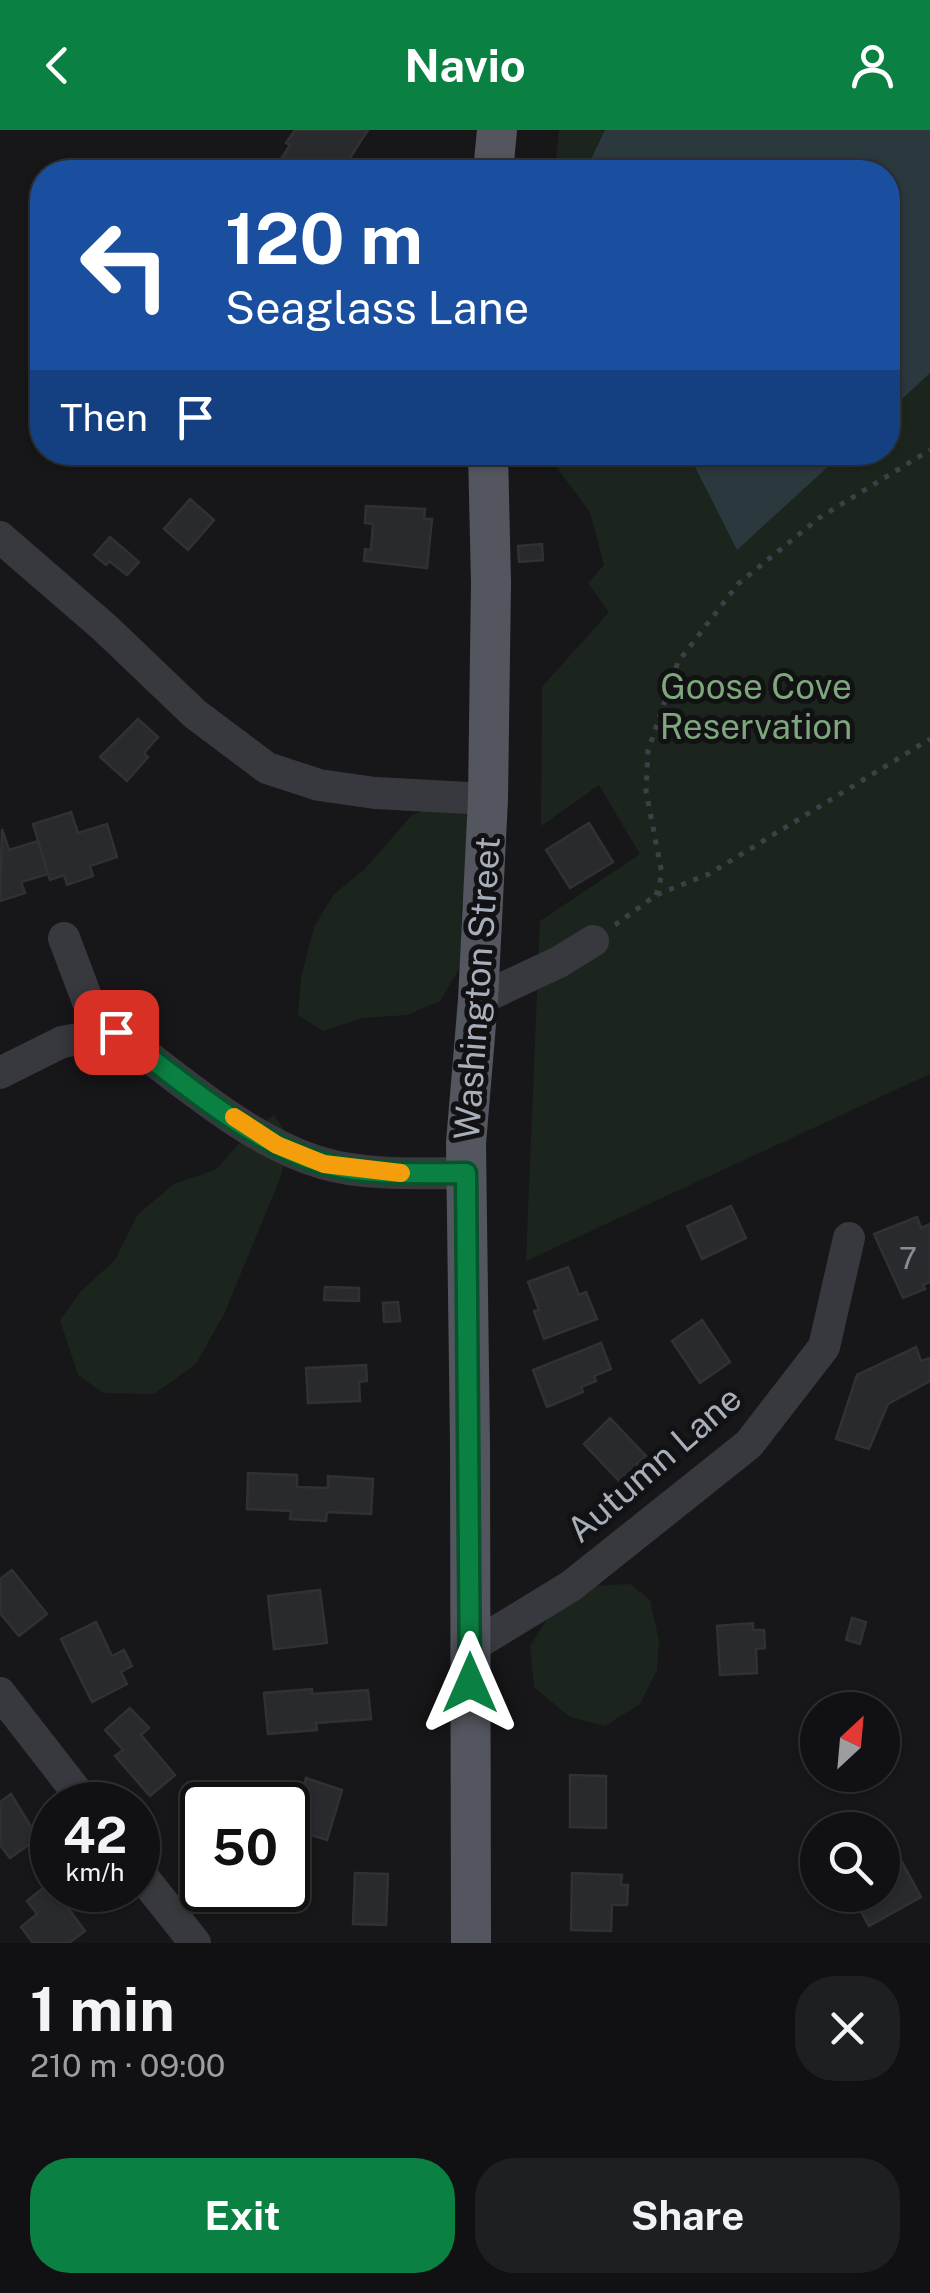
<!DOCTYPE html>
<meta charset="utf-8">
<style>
:root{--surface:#111113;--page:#1e1f21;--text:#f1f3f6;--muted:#9c9da0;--line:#303133;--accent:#0b8043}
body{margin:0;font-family:"Public Sans",sans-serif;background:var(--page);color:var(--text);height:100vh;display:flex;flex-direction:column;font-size:38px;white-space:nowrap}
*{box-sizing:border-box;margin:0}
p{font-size:32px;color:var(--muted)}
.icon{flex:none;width:55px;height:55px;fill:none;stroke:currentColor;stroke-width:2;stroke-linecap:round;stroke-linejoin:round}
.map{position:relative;height:1813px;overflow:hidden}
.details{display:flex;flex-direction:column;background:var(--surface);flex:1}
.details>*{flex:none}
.hud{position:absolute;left:30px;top:30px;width:870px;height:305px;border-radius:40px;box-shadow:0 2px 8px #0004,0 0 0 2px var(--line);background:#1a4fa0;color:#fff;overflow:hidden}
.needle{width:65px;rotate:26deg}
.fabs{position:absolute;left:800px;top:1562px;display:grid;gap:20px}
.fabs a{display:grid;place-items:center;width:100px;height:100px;border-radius:50%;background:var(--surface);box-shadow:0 2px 8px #0004,0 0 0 2px var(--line);font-size:50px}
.speed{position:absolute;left:30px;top:1652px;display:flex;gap:20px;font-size:50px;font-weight:700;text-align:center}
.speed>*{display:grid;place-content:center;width:130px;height:130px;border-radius:50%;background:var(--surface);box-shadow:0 2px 8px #0004,0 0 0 2px var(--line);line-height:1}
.speed small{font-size:25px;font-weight:400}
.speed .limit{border:5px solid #111;border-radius:15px;background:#fff;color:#111}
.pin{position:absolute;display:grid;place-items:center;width:85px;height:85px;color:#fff;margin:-42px;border-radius:20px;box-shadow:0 5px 15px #0006}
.me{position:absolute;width:110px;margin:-55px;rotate:0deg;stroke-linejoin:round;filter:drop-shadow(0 0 8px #0008)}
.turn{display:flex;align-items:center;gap:35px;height:210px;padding:0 30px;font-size:45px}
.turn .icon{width:130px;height:130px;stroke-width:2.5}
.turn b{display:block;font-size:70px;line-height:85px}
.then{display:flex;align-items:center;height:95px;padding:0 30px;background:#0003;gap:20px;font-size:38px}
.round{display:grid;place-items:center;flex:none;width:105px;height:105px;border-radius:40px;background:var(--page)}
.headline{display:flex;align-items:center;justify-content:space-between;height:170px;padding:0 30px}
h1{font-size:60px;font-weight:700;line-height:75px}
.primary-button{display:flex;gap:20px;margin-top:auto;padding:20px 30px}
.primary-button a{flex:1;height:115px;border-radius:40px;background:var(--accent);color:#fff;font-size:40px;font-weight:700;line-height:115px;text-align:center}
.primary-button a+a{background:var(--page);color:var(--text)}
header{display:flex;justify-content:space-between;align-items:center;height:130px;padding:0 30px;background:var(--accent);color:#fff;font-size:45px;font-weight:700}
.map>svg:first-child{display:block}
.green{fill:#1c251d}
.water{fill:#2b383e}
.building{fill:#292a2d;stroke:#303135;stroke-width:2.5}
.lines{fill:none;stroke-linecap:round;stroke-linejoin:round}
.path{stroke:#3d4046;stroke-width:5;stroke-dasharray:5 8;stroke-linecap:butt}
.minor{stroke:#37393e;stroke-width:32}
.major{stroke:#53565e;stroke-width:40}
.route-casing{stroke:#07532c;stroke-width:25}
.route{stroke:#0b8043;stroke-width:18}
.slow{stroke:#f59e0b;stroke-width:18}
.labels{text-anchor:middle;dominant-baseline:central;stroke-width:10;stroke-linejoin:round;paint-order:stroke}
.number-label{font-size:30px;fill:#878d96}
.park-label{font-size:35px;fill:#7ea77d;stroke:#121214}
.street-label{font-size:35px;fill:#a7afba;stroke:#121214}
</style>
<header><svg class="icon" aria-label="back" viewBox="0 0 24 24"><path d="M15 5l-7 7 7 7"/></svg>Navio<svg class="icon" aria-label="person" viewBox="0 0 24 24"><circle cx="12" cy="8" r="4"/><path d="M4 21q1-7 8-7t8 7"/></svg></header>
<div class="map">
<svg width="930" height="1813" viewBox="0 0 930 1813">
<rect width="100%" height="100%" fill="#171719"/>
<g class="green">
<polygon points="559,0 930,0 930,944 526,1131 540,791 640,724 599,655 541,696 542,557 609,482 588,453 604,435 590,382 554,334 553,323 888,322 888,42 555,42"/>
<polygon points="450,671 469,687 469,723 461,782 462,834 440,871 407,885 363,888 323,901 298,885 301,848 314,797 334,764 364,740 412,685"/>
<polygon points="274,985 290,1008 281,1046 225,1182 196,1234 154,1264 103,1263 78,1245 60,1190 81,1161 115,1130 138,1084 174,1054 217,1039 248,1003"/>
<polygon points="630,1454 650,1470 659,1511 657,1540 640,1574 605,1596 570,1587 534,1557 530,1516 555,1477 593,1456"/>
</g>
<g class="water">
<polygon points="605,0 930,0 930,243 888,282 888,42 585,42"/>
<polygon points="688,323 843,323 737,420"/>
</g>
<g class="building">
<polygon points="295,0 368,0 346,34 340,30 334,39 338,42 273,42 290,15 286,13"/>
<polygon points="251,322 293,322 286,335 267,325 264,330"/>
<polygon points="190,369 214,390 188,420 164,399"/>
<polygon points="366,376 425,379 424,389 432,389 427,438 364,431 365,419 371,420 373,394 365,393"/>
<polygon points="110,407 139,432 127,445 109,431 106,435 94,425"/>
<polygon points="542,414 543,430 519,432 518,416"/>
<polygon points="138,589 158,607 144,623 148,627 127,651 100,627"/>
<polygon points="71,682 78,703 107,694 117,727 90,736 93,746 67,755 64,745 50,750 33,694"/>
<polygon points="589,693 613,732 570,758 546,720"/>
<polygon points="2,699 9,720 38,711 48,744 21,752 25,763 0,771"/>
<polygon points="731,1076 746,1108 702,1129 687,1096"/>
<polygon points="917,1087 921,1098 930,1094 930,1152 923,1155 925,1159 903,1168 874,1104"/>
<polygon points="568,1137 579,1165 586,1162 597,1189 544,1209 534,1181 539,1180 528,1152"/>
<polygon points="325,1157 359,1158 359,1171 324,1170"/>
<polygon points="398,1172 400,1191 384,1192 383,1173"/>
<polygon points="702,1190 730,1232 700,1253 672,1211"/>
<polygon points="601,1213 611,1239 594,1246 596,1251 581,1257 583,1262 547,1277 533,1240"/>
<polygon points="916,1217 921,1231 930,1228 930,1251 888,1274 869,1319 836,1309 857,1245"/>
<polygon points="366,1235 367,1251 359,1252 360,1271 308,1273 306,1238"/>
<polygon points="610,1288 646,1326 620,1352 584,1314"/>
<polygon points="248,1343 297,1345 297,1357 328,1358 328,1346 373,1349 371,1384 327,1382 326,1391 290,1389 291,1381 247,1379"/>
<polygon points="12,1440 47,1484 19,1506 0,1483 0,1449"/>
<polygon points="320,1460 327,1513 274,1519 268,1466"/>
<polygon points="852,1488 866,1492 860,1514 846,1510"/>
<polygon points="96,1492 112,1526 124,1520 132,1536 121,1542 127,1554 92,1572 61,1509"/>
<polygon points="753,1493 753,1500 764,1500 765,1518 756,1519 757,1543 720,1545 717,1496"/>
<polygon points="312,1559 312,1564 368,1560 371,1589 316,1593 317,1600 268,1604 264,1563"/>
<polygon points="130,1578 149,1598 141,1605 175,1645 150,1666 115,1626 123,1620 105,1600"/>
<polygon points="570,1645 606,1646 606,1698 570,1697"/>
<polygon points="306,1648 342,1660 327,1710 295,1700 297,1695 292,1694"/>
<polygon points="11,1664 38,1708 10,1728 0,1715 0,1672"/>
<polygon points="208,1666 219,1675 202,1675 202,1702 188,1690"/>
<polygon points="902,1732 921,1767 869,1796 852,1765 882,1765 882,1742"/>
<polygon points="355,1743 388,1744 386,1795 353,1794"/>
<polygon points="572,1743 622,1745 621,1755 628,1755 627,1775 612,1775 611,1801 571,1800"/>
<polygon points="52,1751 52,1760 72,1760 79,1769 68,1778 85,1801 69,1813 33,1813 21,1797 37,1784 27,1771"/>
</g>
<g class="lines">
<g class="path">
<polyline points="656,765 662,744 646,661 648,621 678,532 738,454 819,388 930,320"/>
<polyline points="615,795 656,765 709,744 930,609"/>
</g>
<g class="minor">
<polyline points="0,407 105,498 195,584 267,638 319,655 375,663 488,669"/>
<polyline points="64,808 90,877 116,902"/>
<polyline points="478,870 559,832 593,811"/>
<path d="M 0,943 L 62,912 L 116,902 C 177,947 249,1012 322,1033 C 365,1046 422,1043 466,1043"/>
<polyline points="471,1517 571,1456 749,1314 824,1217 849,1108"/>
<polyline points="0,1563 87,1675"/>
<polyline points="138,1741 195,1813"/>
</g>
<g class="major">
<polyline points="493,42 497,0"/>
<polyline points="471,1813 470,1315 466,1013 478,870 488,669 491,453 488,322"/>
</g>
</g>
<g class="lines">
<defs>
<path id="route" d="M 116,902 C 177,947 249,1012 322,1033 C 365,1046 421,1043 466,1043 L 470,1553"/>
</defs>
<use href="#route" class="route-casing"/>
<use href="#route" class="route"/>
<polyline class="slow" points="234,987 277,1015 324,1034 401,1043"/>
</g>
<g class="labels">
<g class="number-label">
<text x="908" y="1128">7</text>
</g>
<g class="park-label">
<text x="756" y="556">Goose Cove<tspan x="756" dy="40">Reservation</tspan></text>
</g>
<g class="street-label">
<text transform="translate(477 858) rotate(-86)">Washington Street</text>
<text transform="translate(654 1334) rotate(-41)">Autumn Lane</text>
</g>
</g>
</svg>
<div class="fabs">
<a><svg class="needle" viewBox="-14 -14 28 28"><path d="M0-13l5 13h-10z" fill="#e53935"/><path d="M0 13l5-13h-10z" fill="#9c9da0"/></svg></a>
<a><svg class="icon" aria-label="search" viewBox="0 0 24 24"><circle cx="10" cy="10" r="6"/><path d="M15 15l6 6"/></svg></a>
</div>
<div class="speed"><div>42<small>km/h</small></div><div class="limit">50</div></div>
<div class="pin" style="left:116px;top:902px;background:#d93025"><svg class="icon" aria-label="arrive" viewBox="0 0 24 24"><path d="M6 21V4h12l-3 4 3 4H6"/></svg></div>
<svg class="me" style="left:470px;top:1553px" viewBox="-20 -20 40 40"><path d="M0-17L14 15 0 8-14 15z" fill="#0b8043" stroke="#fff" stroke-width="4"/></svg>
<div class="hud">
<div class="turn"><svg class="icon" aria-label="left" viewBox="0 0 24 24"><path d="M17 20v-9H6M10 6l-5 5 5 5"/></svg><div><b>120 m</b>Seaglass Lane</div></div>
<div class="then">Then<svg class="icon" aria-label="arrive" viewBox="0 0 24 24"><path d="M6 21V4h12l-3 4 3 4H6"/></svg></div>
</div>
</div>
<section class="details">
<div class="headline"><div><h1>1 min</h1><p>210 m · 09:00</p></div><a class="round"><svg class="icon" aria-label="close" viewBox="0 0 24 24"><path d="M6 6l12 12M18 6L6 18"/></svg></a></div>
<div class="primary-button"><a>Exit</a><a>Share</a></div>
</section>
